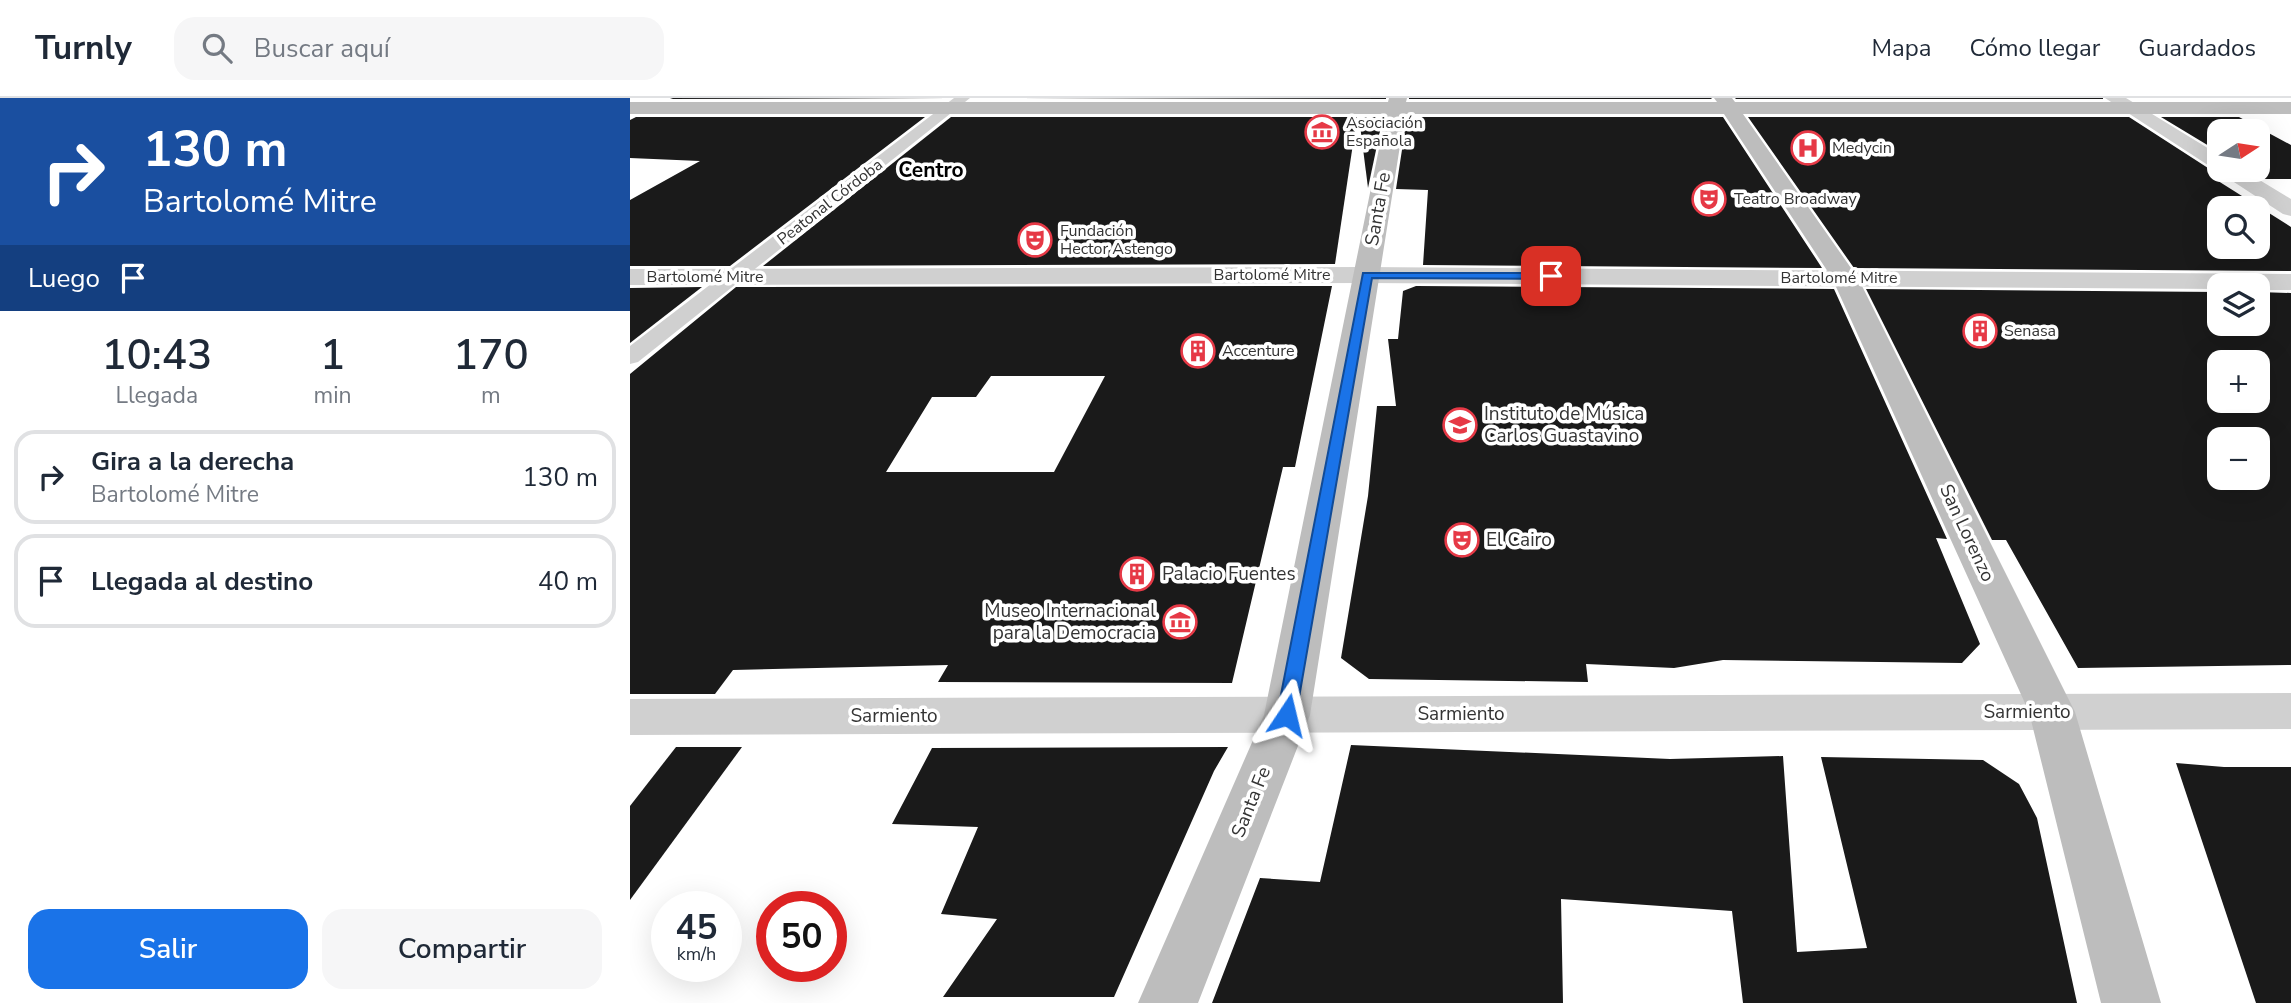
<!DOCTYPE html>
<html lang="es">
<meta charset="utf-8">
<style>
:root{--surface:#fff;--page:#f6f6f7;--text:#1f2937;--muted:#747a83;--line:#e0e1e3;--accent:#1a73e8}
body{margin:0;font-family:"Nunito Sans",sans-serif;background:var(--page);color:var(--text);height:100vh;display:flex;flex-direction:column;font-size:26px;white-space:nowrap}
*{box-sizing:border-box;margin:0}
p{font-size:23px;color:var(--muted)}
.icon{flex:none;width:38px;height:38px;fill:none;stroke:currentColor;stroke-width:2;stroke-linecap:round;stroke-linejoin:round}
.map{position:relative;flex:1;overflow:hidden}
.side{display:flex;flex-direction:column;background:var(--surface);width:630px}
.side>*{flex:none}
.top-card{background:#1a4fa0;color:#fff;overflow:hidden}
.needle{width:46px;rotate:78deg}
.tools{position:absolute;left:1577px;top:21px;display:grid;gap:14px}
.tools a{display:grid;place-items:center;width:63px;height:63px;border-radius:14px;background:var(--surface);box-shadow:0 7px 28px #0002;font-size:35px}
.speed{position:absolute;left:21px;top:793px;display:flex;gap:14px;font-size:35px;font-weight:700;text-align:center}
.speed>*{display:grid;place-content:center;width:91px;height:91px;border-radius:50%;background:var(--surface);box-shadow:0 7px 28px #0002;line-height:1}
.speed small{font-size:18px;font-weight:400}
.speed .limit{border:10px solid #d22;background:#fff;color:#111}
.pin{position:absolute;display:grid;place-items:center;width:60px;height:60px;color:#fff;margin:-30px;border-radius:14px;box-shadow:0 4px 10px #0006}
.me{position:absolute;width:77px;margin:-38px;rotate:10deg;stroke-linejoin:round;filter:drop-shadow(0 0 5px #0008)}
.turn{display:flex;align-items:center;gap:24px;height:147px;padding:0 28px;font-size:32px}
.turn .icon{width:91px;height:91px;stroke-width:2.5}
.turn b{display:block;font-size:49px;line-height:60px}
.then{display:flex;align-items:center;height:66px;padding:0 28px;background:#0003;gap:14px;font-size:26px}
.eta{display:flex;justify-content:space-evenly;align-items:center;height:119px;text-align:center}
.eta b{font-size:42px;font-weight:600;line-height:49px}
.action{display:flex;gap:14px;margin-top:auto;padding:14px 28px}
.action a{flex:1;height:80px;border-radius:21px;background:var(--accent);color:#fff;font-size:28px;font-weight:600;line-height:80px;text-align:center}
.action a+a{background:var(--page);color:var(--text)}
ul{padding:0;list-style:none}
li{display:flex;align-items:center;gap:21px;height:94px;margin:0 14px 10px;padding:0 14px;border:4px solid var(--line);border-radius:21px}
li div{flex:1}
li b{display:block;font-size:26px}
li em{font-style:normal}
header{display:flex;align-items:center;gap:42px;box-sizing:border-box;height:98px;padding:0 35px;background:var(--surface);border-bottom:2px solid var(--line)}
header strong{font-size:33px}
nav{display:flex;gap:38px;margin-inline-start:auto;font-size:24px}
.search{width:490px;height:63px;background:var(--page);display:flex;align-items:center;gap:18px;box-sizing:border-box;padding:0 24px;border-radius:21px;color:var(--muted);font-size:26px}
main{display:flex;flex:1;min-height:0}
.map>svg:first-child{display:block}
.building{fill:#1a1a1a;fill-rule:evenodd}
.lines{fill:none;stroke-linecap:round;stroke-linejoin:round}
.pedestrian{fill:#d0d0d0;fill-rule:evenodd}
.minor{fill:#d0d0d0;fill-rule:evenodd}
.secondary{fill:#bdbdbd;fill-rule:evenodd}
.route{fill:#1a73e8;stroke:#114b97;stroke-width:2}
.labels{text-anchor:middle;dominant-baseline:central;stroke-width:7;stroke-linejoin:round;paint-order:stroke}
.far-poi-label{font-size:16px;fill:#333;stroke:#fff;text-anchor:start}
.far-street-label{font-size:16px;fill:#333;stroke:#fff}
.street-label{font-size:19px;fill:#333;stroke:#fff}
.poi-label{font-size:19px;fill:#333;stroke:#fff;text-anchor:start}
.far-district-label{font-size:21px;font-weight:bold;fill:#000;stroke:#fff}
</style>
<header>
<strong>Turnly</strong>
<div class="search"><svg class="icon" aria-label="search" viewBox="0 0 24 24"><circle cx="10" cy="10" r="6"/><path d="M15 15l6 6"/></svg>Buscar aquí</div>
<nav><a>Mapa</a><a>Cómo llegar</a><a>Guardados</a></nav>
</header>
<main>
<section class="side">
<div class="top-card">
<div class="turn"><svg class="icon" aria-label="right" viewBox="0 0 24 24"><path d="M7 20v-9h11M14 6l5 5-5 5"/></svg><div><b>130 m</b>Bartolomé Mitre</div></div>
<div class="then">Luego<svg class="icon" aria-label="arrive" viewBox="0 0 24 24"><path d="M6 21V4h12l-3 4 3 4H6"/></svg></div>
</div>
<div class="eta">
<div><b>10:43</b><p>Llegada</p></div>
<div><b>1</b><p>min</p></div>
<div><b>170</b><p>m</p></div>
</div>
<ul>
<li><svg class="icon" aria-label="right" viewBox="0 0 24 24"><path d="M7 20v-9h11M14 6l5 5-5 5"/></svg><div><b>Gira a la derecha</b><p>Bartolomé Mitre</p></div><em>130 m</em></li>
<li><svg class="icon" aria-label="arrive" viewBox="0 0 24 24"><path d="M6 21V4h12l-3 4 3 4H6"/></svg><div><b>Llegada al destino</b></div><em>40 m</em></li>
</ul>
<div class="action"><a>Salir</a><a>Compartir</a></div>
</section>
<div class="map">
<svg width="1661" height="905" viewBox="0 0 1661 905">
<rect width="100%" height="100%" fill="#fff"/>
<g class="building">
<polygon points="43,0 320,0 40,1"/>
<polygon points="343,0 756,0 756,1"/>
<polygon points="779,0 1081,0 1082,1 779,1"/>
<polygon points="1105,0 1473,0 1473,1 1106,1"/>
<polygon points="6,19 295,19 100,168 0,168 0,102 70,63 0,60 0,22"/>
<polygon points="321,19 727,19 705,166 133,168"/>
<polygon points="729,19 753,19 738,90"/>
<polygon points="777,19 1093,19 1192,170 793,167 798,92 766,91"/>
<path d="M 1118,19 L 1499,19 L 1595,81 L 1585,81 L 1661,129 L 1661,173 L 1224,170 ZM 1589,110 L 1628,110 L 1628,149 L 1589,149 Z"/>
<polygon points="1531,19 1609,19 1661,47 1661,81 1633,81 1618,72 1628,72 1628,33 1589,33 1589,54"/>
<path d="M 702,188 L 665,369 L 653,369 L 602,585 L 308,584 L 318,567 L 103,572 L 85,596 L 0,596 L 0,276 L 106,189 ZM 361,278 L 475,278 L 424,374 L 256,374 L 302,299 L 346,299 Z"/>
<polygon points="786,188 1204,191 1317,441 1306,440 1350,546 1332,565 1093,562 1044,570 956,566 958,584 739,581 711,560 738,398 747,308 766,308 758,241 768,241 773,193"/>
<polygon points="72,189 0,245 0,190"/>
<path d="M 1236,191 L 1589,194 L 1589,226 L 1628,226 L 1628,194 L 1661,195 L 1661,567 L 1448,570 L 1376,442 L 1362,442 ZM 1589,264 L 1628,264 L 1628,303 L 1589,303 ZM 1589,341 L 1628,341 L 1628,380 L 1589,380 Z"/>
<polygon points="721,647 1040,661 1153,658 1167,854 1237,850 1191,659 1353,662 1389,686 1407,720 1447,905 1113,905 1102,813 931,801 933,905 582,905 630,780 690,784"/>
<polygon points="46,649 112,649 0,802 0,708"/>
<polygon points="598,649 584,673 484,899 313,899 367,821 311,816 348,729 262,726 302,650"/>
<polygon points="1546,665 1594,669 1661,669 1661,905 1626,905"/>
</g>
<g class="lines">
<polygon class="pedestrian" points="324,0 340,0 8,264 0,266 0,248"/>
<g class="minor">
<polygon points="1475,0 1496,0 1589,57 1589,72 1613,72 1661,101 1661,118 1653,116"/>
<polygon points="737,169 1661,176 1661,192 1628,192 1628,187 1589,187 1589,191 737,185 0,187 0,171"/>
<polygon points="1661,595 1661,631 0,637 0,601"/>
</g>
<polygon class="secondary" points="759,0 777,0 776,4 1087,4 1084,0 1102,0 1105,4 1661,4 1661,16 1113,16 1228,180 1445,614 1531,905 1471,905 1399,614 1202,180 1094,16 775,16 680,617 568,905 508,905 634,617 756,16 0,16 0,4 758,4"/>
</g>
<polygon class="route" points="733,175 921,175 926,178 921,181 742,180 666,617 663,622 657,624 650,622 647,617"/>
<defs>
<symbol id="museum-ring" viewBox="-11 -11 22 22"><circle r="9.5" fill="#fff" stroke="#e63946" stroke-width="1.5"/><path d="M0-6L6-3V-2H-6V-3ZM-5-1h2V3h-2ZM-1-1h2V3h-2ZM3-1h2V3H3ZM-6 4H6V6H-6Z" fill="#e63946"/></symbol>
<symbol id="hospital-ring" viewBox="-11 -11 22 22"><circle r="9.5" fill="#fff" stroke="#e63946" stroke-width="1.5"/><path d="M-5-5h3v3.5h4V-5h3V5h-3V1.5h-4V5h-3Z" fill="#e63946"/></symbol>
<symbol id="theatre-ring" viewBox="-11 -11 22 22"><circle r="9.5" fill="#fff" stroke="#e63946" stroke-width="1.5"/><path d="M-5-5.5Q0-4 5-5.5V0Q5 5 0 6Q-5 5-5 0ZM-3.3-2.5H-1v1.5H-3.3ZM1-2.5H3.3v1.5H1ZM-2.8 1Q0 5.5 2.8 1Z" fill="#e63946"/></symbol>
<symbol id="building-ring" viewBox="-11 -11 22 22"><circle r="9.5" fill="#fff" stroke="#e63946" stroke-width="1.5"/><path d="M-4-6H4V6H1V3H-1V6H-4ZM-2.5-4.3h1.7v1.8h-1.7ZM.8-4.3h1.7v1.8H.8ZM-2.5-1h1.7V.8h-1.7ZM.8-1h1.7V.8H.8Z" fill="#e63946"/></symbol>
<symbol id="university-ring" viewBox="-11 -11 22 22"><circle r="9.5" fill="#fff" stroke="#e63946" stroke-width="1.5"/><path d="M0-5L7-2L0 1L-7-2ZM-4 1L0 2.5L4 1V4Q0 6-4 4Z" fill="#e63946"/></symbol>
</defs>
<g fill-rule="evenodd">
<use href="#museum-ring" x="673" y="15" width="38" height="38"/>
<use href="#hospital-ring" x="1159" y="31" width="38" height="38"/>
<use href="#theatre-ring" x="1060" y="82" width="38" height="38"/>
<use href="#theatre-ring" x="386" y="123" width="38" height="38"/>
<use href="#building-ring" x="1331" y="214" width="38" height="38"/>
<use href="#building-ring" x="549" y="234" width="38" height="38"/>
<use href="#university-ring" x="811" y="308" width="38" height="38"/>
<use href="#theatre-ring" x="813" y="423" width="38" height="38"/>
<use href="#building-ring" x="488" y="457" width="38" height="38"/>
<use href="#museum-ring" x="531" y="505" width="38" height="38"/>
</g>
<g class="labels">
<g class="far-poi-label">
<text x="716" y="25">Asociación<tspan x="716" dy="18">Española</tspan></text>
<text x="1202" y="50">Medycin</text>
<text x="1104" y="101">Teatro Broadway</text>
<text x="430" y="133">Fundación<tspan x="430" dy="18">Hector Astengo</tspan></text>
<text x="1374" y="233">Senasa</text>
<text x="592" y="253">Accenture</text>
</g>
<g class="far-street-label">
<text transform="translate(200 104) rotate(-38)">Peatonal Córdoba</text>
<text x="642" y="177">Bartolomé Mitre</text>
<text x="75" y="179">Bartolomé Mitre</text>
<text x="1209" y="180">Bartolomé Mitre</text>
</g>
<g class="street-label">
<text transform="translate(748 111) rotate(-80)">Santa Fe</text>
<text transform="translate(1337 435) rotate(65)">San Lorenzo</text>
<text x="1397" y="614">Sarmiento</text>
<text x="831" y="616">Sarmiento</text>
<text x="264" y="618">Sarmiento</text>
<text transform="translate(621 704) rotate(-68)">Santa Fe</text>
</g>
<g class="poi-label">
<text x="854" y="316">Instituto de Música<tspan x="854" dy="22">Carlos Guastavino</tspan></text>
<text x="856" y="442">El Cairo</text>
<text x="532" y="476">Palacio Fuentes</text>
<text x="526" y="513" text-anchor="end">Museo Internacional<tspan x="526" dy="22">para la Democracia</tspan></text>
</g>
<g class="far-district-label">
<text x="301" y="72">Centro</text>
</g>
</g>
</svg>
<div class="tools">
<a><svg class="needle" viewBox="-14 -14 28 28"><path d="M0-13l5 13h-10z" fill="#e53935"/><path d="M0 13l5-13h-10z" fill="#747a83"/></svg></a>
<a><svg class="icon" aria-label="search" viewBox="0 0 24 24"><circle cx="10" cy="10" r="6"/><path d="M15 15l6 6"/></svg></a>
<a><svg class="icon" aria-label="layers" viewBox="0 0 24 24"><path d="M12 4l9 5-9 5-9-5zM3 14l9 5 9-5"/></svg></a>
<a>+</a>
<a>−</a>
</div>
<div class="speed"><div>45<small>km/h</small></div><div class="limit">50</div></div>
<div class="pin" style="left:921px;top:178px;background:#d93025"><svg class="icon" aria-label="arrive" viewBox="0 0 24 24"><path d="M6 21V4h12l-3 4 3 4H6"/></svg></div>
<svg class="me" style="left:657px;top:617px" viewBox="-20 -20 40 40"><path d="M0-17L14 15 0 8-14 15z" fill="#1a73e8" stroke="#fff" stroke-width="4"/></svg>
</div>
</main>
